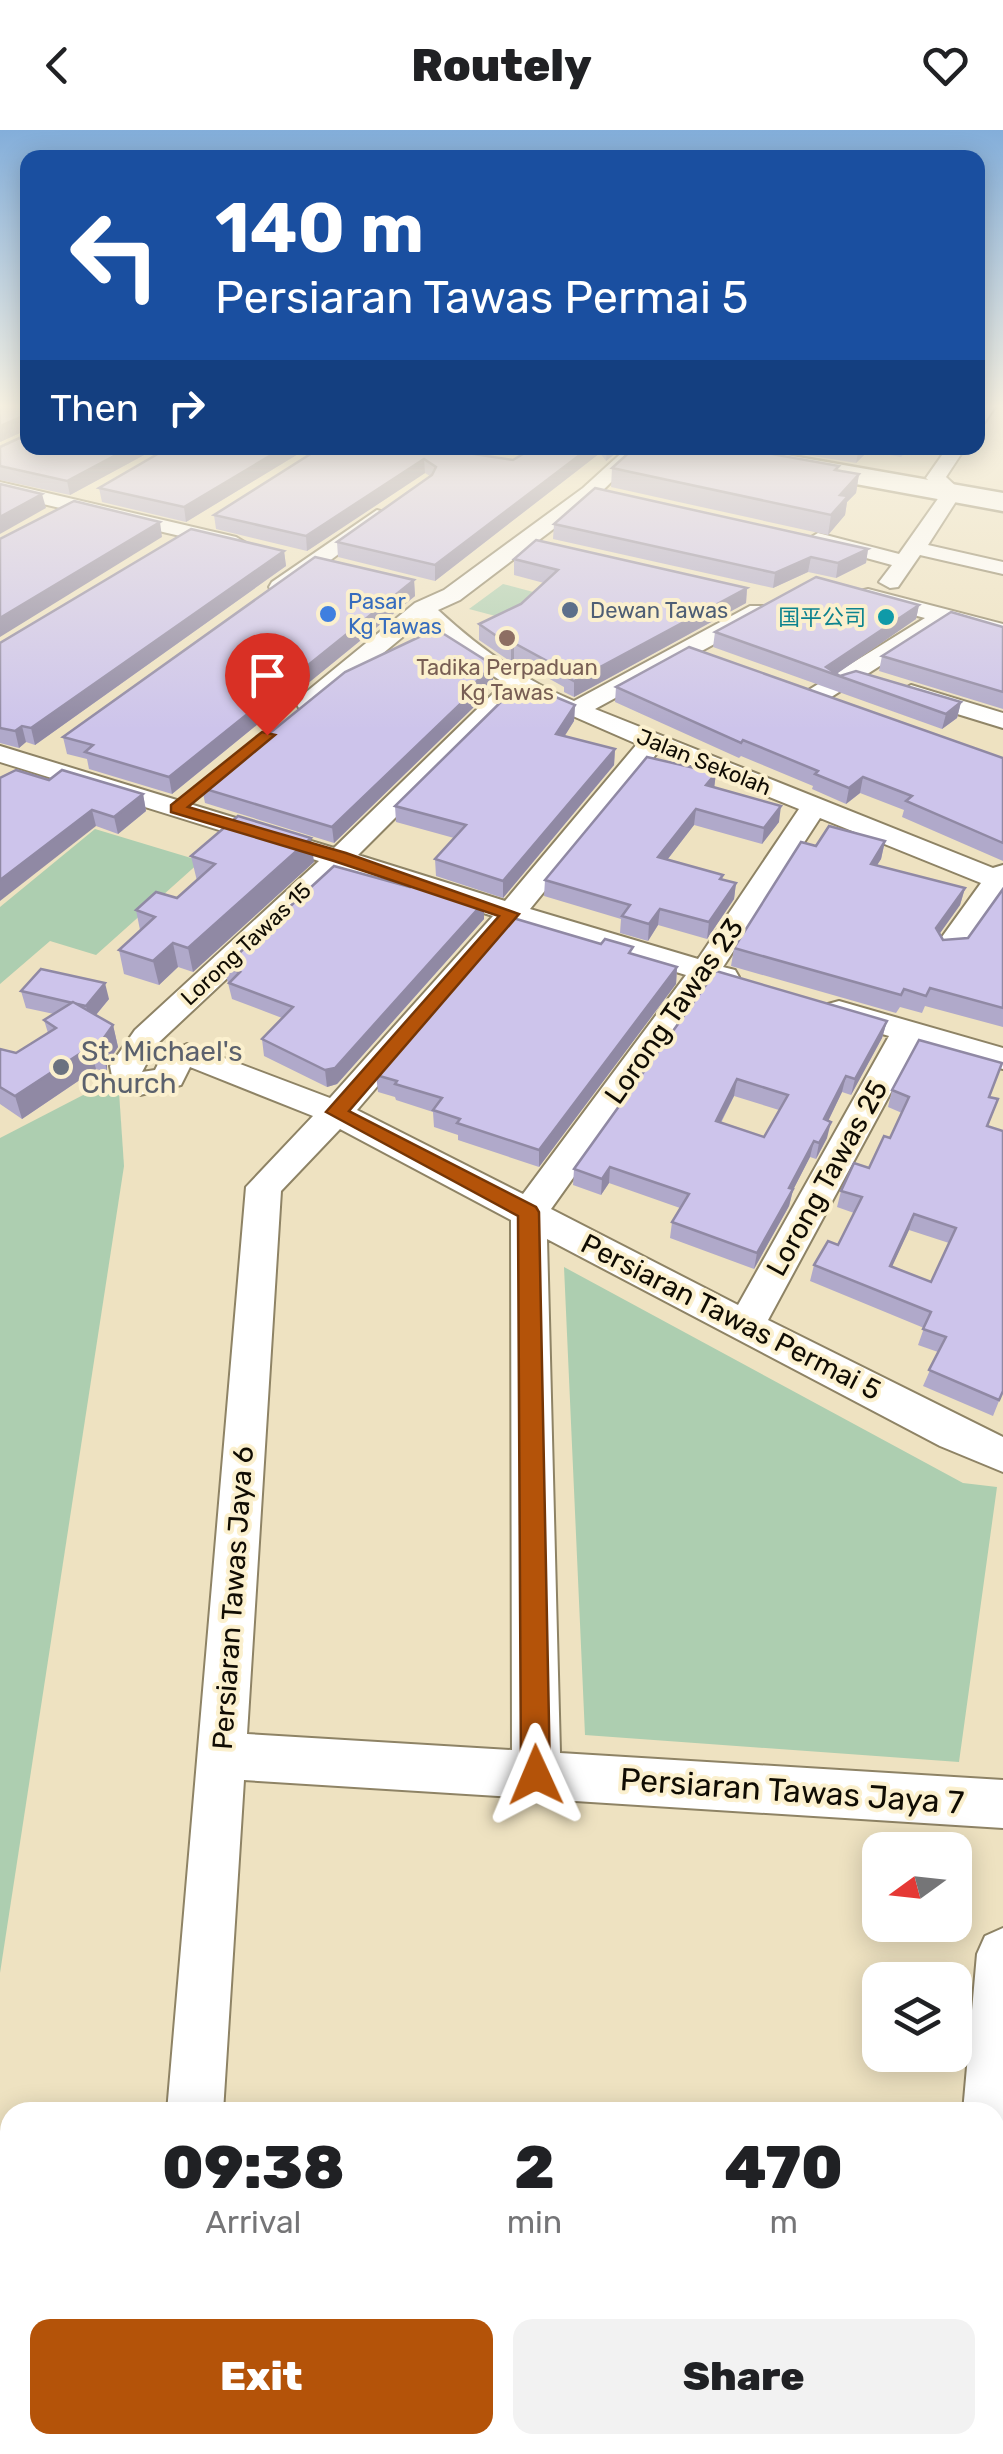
<!DOCTYPE html>
<meta charset="utf-8">
<style>
:root{--surface:#fff;--page:#f2f2f2;--text:#202124;--muted:#757577;--accent:#b45309}
body{margin:0;font-family:Rubik,"Noto Sans SC",sans-serif;background:var(--page);color:var(--text);height:100vh;display:flex;flex-direction:column;font-size:38px;white-space:nowrap}
*{box-sizing:border-box;margin:0}
p{font-size:32px;color:var(--muted)}
.icon{flex:none;width:55px;height:55px;fill:none;stroke:currentColor;stroke-width:2;stroke-linecap:round;stroke-linejoin:round}
.map{position:relative;flex:1;overflow:hidden}
.sheet{position:absolute;left:0px;top:1972px;width:1005px;height:352px;display:flex;flex-direction:column;background:var(--surface);border-radius:30px 30px 0 0;box-shadow:0 5px 25px #0003}
.sheet>*{flex:none}
.guide{position:absolute;left:20px;top:20px;width:965px;height:305px;border-radius:20px;box-shadow:0 5px 25px #0003;background:#1a4fa0;color:#fff;overflow:hidden}
.needle{width:65px;rotate:255deg}
.controls{position:absolute;left:862px;top:1702px;display:grid;gap:20px}
.controls a{display:grid;place-items:center;width:110px;height:110px;border-radius:20px;background:var(--surface);box-shadow:0 5px 25px #0003;font-size:50px}
.pin{position:absolute;display:grid;place-items:center;width:85px;height:85px;color:#fff;margin:-102px -42px;border-radius:50% 50% 50% 0;rotate:-45deg;box-shadow:0 0 10px #0007}
.pin .icon{rotate:45deg}
.me{position:absolute;width:110px;margin:-55px;rotate:359deg;stroke-linejoin:round;filter:drop-shadow(0 0 8px #0008)}
.turn{display:flex;align-items:center;gap:35px;height:210px;padding:0 30px;font-size:45px}
.turn .icon{width:130px;height:130px;stroke-width:2.5}
.turn b{display:block;font-size:70px;line-height:85px}
.then{display:flex;align-items:center;height:95px;padding:0 30px;background:#0003;gap:20px;font-size:38px}
.eta{display:flex;justify-content:space-evenly;align-items:center;height:170px;text-align:center}
.eta b{font-size:60px;font-weight:800;line-height:70px}
.action{display:flex;gap:20px;margin-top:auto;padding:20px 30px}
.action a{flex:1;height:115px;border-radius:20px;background:var(--accent);color:#fff;font-size:40px;font-weight:800;line-height:115px;text-align:center}
.action a+a{background:var(--page);color:var(--text)}
header{display:flex;justify-content:space-between;align-items:center;height:130px;padding:0 30px;background:var(--surface);font-size:45px;font-weight:800}
.map>svg:first-child{display:block}
.green{fill:#adceb0}
.lines{fill:none;stroke-linecap:round;stroke-linejoin:round}
.minor-casing{stroke:#8e8365;stroke-width:4}
.highway-casing{stroke:#8e8365;stroke-width:5}
.minor{fill:#fff;fill-rule:evenodd}
.highway{fill:#fff;fill-rule:evenodd}
.wall{fill:#b0a9ca;fill-rule:evenodd}
.shaded-wall{fill:#9089a4}
.building{fill:#cdc4eb;stroke:#9089a4;stroke-width:2.5;fill-rule:evenodd}
.route{fill:#b45309;stroke:#753606;stroke-width:2.5}
.service-dot{fill:#5c6f8a;stroke:#fbf0ce;stroke-width:4}
.shop-dot{fill:#3f7fe0;stroke:#fbf0ce;stroke-width:4}
.culture-dot{fill:#0f9aa8;stroke:#fbf0ce;stroke-width:4}
.education-dot{fill:#8d6e63;stroke:#fbf0ce;stroke-width:4}
.worship-dot{fill:#6b7280;stroke:#fbf0ce;stroke-width:4}
.labels{text-anchor:middle;dominant-baseline:central;stroke-width:8;stroke-linejoin:round;paint-order:stroke}
.far-shop-label{font-size:22px;fill:#366cbe;stroke:#fbf0ce;text-anchor:start}
.far-service-label{font-size:22px;fill:#4e5e75;stroke:#fbf0ce;text-anchor:start}
.far-culture-label{font-size:22px;fill:#0d838f;stroke:#fbf0ce;text-anchor:end}
.far-education-label{font-size:22px;fill:#785e54;stroke:#fbf0ce}
.far-street-label{font-size:22px;fill:#100c03;stroke:#fbf0ce}
.street-label{font-size:28px;fill:#100c03;stroke:#fbf0ce}
.worship-label{font-size:28px;fill:#5b616d;stroke:#fbf0ce;text-anchor:start}
.near-street-label{font-size:32px;fill:#100c03;stroke:#fbf0ce}
</style>
<header><svg class="icon" aria-label="back" viewBox="0 0 24 24"><path d="M15 5l-7 7 7 7"/></svg>Routely<svg class="icon" aria-label="heart" viewBox="0 0 24 24"><path d="M12 20l-8-8c-3-5 5-10 8-4 3-6 11-1 8 4z"/></svg></header>
<div class="map">
<svg width="1003" height="2324" viewBox="0 0 1003 2324">
<rect width="100%" height="100%" fill="#eee2c1"/>
<g class="green">
<polygon points="503,454 537,463 503,488 469,479"/>
<polygon points="95,699 201,731 96,825 50,811 0,854 0,777"/>
<polygon points="118,947 124,1036 0,1843 0,1008"/>
<polygon points="564,1137 963,1353 997,1357 959,1632 585,1605"/>
</g>
<g class="lines">
<defs>
<g id="minor">
<polygon points="979,274 997,274 984,293 978,294"/>
<path d="M 627,318 L 646,318 L 597,366 L 460,470 L 438,480 C 478,517 523,550 574,571 L 750,476 L 766,476 L 769,481 L 766,486 L 595,579 L 993,738 L 1003,735 L 1003,763 L 960,824 L 938,824 L 934,818 L 981,753 L 820,688 L 723,837 L 735,840 L 739,847 L 735,854 L 712,853 L 551,1079 L 738,1175 L 889,906 L 828,888 L 823,881 L 828,874 L 839,871 L 1003,918 L 1003,939 L 917,914 L 768,1190 L 1003,1307 L 1003,1342 L 940,1316 L 547,1109 L 560,1623 L 1003,1650 L 1003,1698 L 244,1650 L 223,1982 L 167,1982 L 246,1057 L 313,986 L 190,937 L 181,955 L 140,965 L 114,956 L 110,936 L 135,900 L 319,731 L 0,632 L 0,616 L 334,718 L 504,553 L 456,521 L 423,490 L 317,578 L 299,578 L 296,573 L 299,568 L 415,473 L 444,460 L 583,358 ZM 520,563 L 637,614 L 505,771 L 358,725 ZM 658,622 L 799,679 L 698,829 L 530,779 ZM 344,739 L 493,786 L 330,968 L 187,914 L 162,926 L 155,940 L 142,942 L 157,914 ZM 517,794 L 686,845 L 523,1064 L 357,980 ZM 340,999 L 511,1090 L 512,1620 L 247,1604 L 281,1061 Z"/>
<polygon points="947,318 965,318 946,347 962,362 928,415 1003,432 1003,444 920,425 898,457 890,458 879,452 892,435 811,413 808,409 818,403 899,424 942,363 926,348"/>
<polygon points="0,352 236,407 246,413 236,419 0,364"/>
<polygon points="377,380 384,382 384,390 288,462 272,462 269,457 272,452"/>
<polygon points="868,459 1003,494 1003,508 947,493 825,571 807,571 804,566 807,561 925,488 860,471 857,466 860,461"/>
<polygon points="911,555 1003,583 1003,598 902,567 899,562"/>
<polygon points="1003,1798 1003,2005 995,2008 995,1982 963,1982 977,1824 985,1806"/>
<polygon points="995,2034 1003,2035 1003,2093 995,2092"/>
<polygon points="142,2315 206,2315 205,2324 141,2324"/>
</g>
<polygon id="highway" points="689,318 746,318 1003,363 1003,381 703,326"/>
</defs>
<use href="#minor" class="minor-casing"/>
<use href="#highway" class="highway-casing"/>
<use href="#minor" class="minor"/>
<use href="#highway" class="highway"/>
</g>
<g class="wall">
<polygon points="0,274 28,274 28,318 157,318 70,365 0,350 0,317 26,305 27,300 0,312"/>
<polygon points="308,318 186,392 102,372 99,358"/>
<polygon points="467,318 463,322 513,330 533,318 622,318 606,331 600,323 435,451 338,427 337,412 430,346 425,343 307,421 216,399 214,385"/>
<polygon points="765,318 909,318 901,327 868,321 856,333"/>
<polygon points="612,338 839,341 859,344 856,363 847,372 845,385 828,405 611,357"/>
<polygon points="554,394 868,419 866,433 836,448 808,442 773,458 553,409"/>
<polygon points="284,421 286,436 35,615 26,612 19,618 0,613 0,513"/>
<polygon points="514,429 747,458 746,473 574,567 564,562 564,557 514,529 511,532 479,510 479,494 521,474 544,453 514,445"/>
<polygon points="414,450 415,466 172,664 89,639 87,629 67,624 63,607"/>
<polygon points="919,475 916,489 836,544 840,546 961,572 957,588 942,599 713,517 715,502"/>
<polygon points="1003,497 1003,579 879,541 882,526"/>
<polygon points="493,535 493,550 478,565 478,573 334,713 205,673 202,658"/>
<polygon points="616,557 1003,628 1003,731 902,687 904,680 860,663 846,674 812,659 813,656 741,626 739,628 615,572"/>
<polygon points="537,571 575,575 574,591 564,606 615,619 614,635 503,768 436,746 435,729 454,708 396,692 395,676"/>
<polygon points="716,643 714,658 779,692 762,714 694,695 667,730 723,745 722,749 736,753 734,769 707,809 658,795 648,811 620,803 621,789 544,766 545,750"/>
<polygon points="49,650 143,664 146,681 118,704 96,696"/>
<polygon points="885,711 881,729 877,735 965,758 960,775 939,804 943,810 968,808 1003,759 1003,897 925,876 922,883 900,877 896,883 731,836 734,818 816,716"/>
<polygon points="191,726 314,732 193,842 178,837 159,855 124,844 119,820 140,800 136,780 177,768 197,751"/>
<polygon points="410,757 484,772 484,789 337,954 327,957 264,926 262,909 282,888 232,869 224,837"/>
<polygon points="633,824 677,837 676,854 539,1037 458,1010 458,1005 434,997 433,982 396,970 395,967 378,962 376,945"/>
<path d="M 716,841 L 887,891 L 882,908 L 851,965 L 842,962 L 828,991 L 827,1008 L 816,1029 L 810,1027 L 793,1060 L 789,1076 L 754,1139 L 670,1108 L 672,1092 L 680,1078 L 609,1053 L 601,1065 L 573,1055 L 574,1039 ZM 734,966 L 779,980 L 764,1007 L 721,993 Z"/>
<polygon points="21,861 109,869 96,885 113,895 118,917 107,934 107,942 96,939 22,989 0,974 0,919 16,923 48,903 44,890 54,884 26,878"/>
<path d="M 892,960 L 990,967 L 988,996 L 1003,1261 L 993,1286 L 923,1256 L 938,1222 L 918,1215 L 924,1198 L 810,1151 L 814,1135 L 838,1115 L 854,1083 L 837,1077 L 841,1061 L 869,1038 L 890,1008 L 902,983 L 888,977 ZM 909,1100 L 949,1113 L 931,1152 L 892,1136 Z"/>
</g>
<g class="shaded-wall">
<polygon points="23,286 26,300 0,312 0,296"/>
<polygon points="129,318 157,318 70,365 67,351"/>
<polygon points="283,318 308,318 186,392 184,377"/>
<polygon points="456,318 467,318 454,335 453,321"/>
<polygon points="589,318 600,318 600,323 435,451 435,435"/>
<polygon points="607,318 622,318 606,331"/>
<polygon points="859,318 868,318 868,321 856,333"/>
<polygon points="424,329 425,343 307,421 306,406"/>
<polygon points="859,344 856,363 847,372 845,385 828,405 831,385 840,365"/>
<polygon points="42,364 46,378 0,404 0,387"/>
<polygon points="160,392 162,407 0,507 0,488"/>
<polygon points="868,419 866,433 836,448 838,433"/>
<polygon points="284,421 286,436 35,615 31,598"/>
<polygon points="811,427 808,442 773,458 775,443"/>
<polygon points="414,450 415,466 172,664 169,647"/>
<polygon points="747,458 746,473 574,567 574,551"/>
<polygon points="919,475 916,489 835,545 826,537"/>
<polygon points="514,513 514,529 511,532 511,516"/>
<polygon points="493,535 493,550 478,565 478,573 334,713 332,697"/>
<polygon points="961,572 957,588 942,599 946,584"/>
<polygon points="575,575 574,591 556,620 556,604"/>
<polygon points="22,596 26,612 19,618 15,601"/>
<polygon points="615,619 614,635 503,768 503,751"/>
<polygon points="716,643 714,659 706,655"/>
<polygon points="863,647 860,663 846,674 849,658"/>
<polygon points="143,664 146,681 118,704 114,687"/>
<polygon points="781,676 779,692 762,714 764,698"/>
<polygon points="696,679 694,695 657,743 658,727"/>
<polygon points="92,680 96,696 0,771 0,750"/>
<polygon points="311,708 314,732 193,842 188,818"/>
<polygon points="885,711 881,729 867,751 871,734"/>
<polygon points="736,753 734,769 707,809 709,792"/>
<polygon points="965,758 960,775 931,816 936,798"/>
<polygon points="484,772 484,789 337,954 327,957 325,940"/>
<polygon points="660,779 658,795 648,811 649,794"/>
<polygon points="173,813 178,837 159,855 153,831"/>
<polygon points="677,837 676,854 539,1037 539,1020"/>
<polygon points="105,853 109,869 90,892 86,876"/>
<polygon points="887,891 882,908 851,965 855,949"/>
<polygon points="113,895 118,917 107,934 107,942 101,912"/>
<polygon points="90,917 96,939 22,989 15,966"/>
<polygon points="846,946 842,962 821,1006 824,989"/>
<polygon points="737,949 734,966 713,1007 716,991"/>
<polygon points="831,992 827,1008 816,1029 819,1013"/>
<polygon points="814,1011 810,1027 793,1060 789,1076 754,1139 757,1123"/>
<polygon points="610,1037 609,1053 601,1065 602,1049"/>
<polygon points="914,1084 909,1100 885,1152 890,1136"/>
</g>
<g class="building">
<polygon points="0,274 28,274 28,288 23,286 0,296"/>
<polygon points="28,298 28,318 129,318 67,351 0,336 0,317 26,305"/>
<polygon points="168,318 283,318 184,377 99,358"/>
<polygon points="320,318 456,318 453,321 513,330 533,318 589,318 435,435 337,412 432,345 436,337 424,329 306,406 214,385"/>
<polygon points="634,318 738,318 839,336 835,340 859,344 840,365 848,366 831,385 612,338"/>
<polygon points="0,354 42,364 0,387"/>
<polygon points="595,358 868,419 838,433 811,427 775,443 554,394"/>
<polygon points="74,371 160,392 0,488 0,409"/>
<polygon points="191,399 284,421 31,598 22,596 15,601 0,598 0,513"/>
<polygon points="536,410 747,458 574,551 565,546 569,543 514,513 511,516 479,494 521,474 558,440 514,429"/>
<polygon points="315,427 414,450 169,647 85,622 93,615 63,607"/>
<polygon points="816,447 919,475 826,537 840,546 856,541 961,572 946,584 715,502"/>
<polygon points="951,482 1003,497 1003,562 882,526"/>
<polygon points="436,499 493,535 472,556 478,557 332,697 202,658 345,542"/>
<polygon points="689,517 1003,628 1003,713 906,671 912,666 863,647 849,658 815,644 818,641 743,610 741,613 616,557"/>
<polygon points="546,563 575,575 556,604 615,619 503,751 435,729 466,695 395,676 509,564 537,571"/>
<polygon points="647,627 716,643 706,655 781,676 764,698 696,679 658,727 723,745 720,749 736,753 709,792 660,779 649,794 622,786 630,775 545,750"/>
<polygon points="16,640 49,650 62,640 143,664 114,687 92,680 0,750 0,648"/>
<polygon points="238,686 311,708 188,818 173,813 153,831 119,820 155,787 136,780 156,762 177,768 215,734 191,726"/>
<polygon points="829,696 885,711 871,734 965,758 936,798 943,810 968,808 1003,759 1003,878 930,858 926,866 904,859 901,865 734,818 801,712 816,716"/>
<polygon points="334,736 410,757 416,750 484,772 335,938 325,940 262,909 293,877 229,853 240,842 224,837"/>
<polygon points="513,788 601,814 605,809 633,817 629,823 677,837 539,1020 457,993 460,989 433,980 442,968 395,954 397,951 376,945"/>
<polygon points="41,839 105,853 86,876 21,861"/>
<path d="M 716,841 L 887,891 L 855,949 L 846,946 L 824,989 L 831,992 L 819,1013 L 814,1011 L 789,1058 L 793,1059 L 757,1123 L 672,1092 L 689,1064 L 610,1037 L 602,1049 L 574,1039 ZM 737,949 L 788,965 L 764,1007 L 716,991 Z"/>
<polygon points="73,872 113,895 101,912 101,919 90,917 15,966 0,957 0,919 16,923 56,898 44,890"/>
<path d="M 919,910 L 1002,933 L 989,967 L 998,969 L 987,996 L 1003,1001 L 1003,1261 L 999,1270 L 929,1240 L 946,1207 L 923,1199 L 931,1182 L 814,1135 L 828,1111 L 838,1115 L 862,1067 L 841,1061 L 854,1033 L 869,1038 L 884,1006 L 890,1008 L 909,967 L 892,960 ZM 914,1084 L 956,1098 L 931,1152 L 890,1136 Z"/>
</g>
<linearGradient id="sky" x2="0" y2="1"><stop stop-color="#83aeda"/><stop offset="0.46" stop-color="#f7f2e3"/><stop offset="1" stop-color="#f7f2e3" stop-opacity="0"/></linearGradient>
<rect width="1003" height="600" fill="url(#sky)"/>
<polygon class="route" points="262,602 275,605 188,677 346,723 519,784 349,981 536,1077 539,1082 550,1645 546,1655 536,1659 525,1655 521,1645 518,1086 326,982 499,786 334,731 171,682 171,675"/>
<circle class="service-dot" cx="570" cy="480" r="10"/>
<circle class="shop-dot" cx="328" cy="484" r="10"/>
<circle class="culture-dot" cx="886" cy="487" r="10"/>
<circle class="education-dot" cx="507" cy="508" r="10"/>
<circle class="worship-dot" cx="61" cy="937" r="10"/>
<g class="labels">
<g class="far-shop-label">
<text x="348" y="471">Pasar<tspan x="348" dy="25">Kg Tawas</tspan></text>
</g>
<g class="far-service-label">
<text x="590" y="480">Dewan Tawas</text>
</g>
<g class="far-culture-label">
<text x="866" y="487">国平公司</text>
</g>
<g class="far-education-label">
<text x="507" y="537">Tadika Perpaduan<tspan x="507" dy="25">Kg Tawas</tspan></text>
</g>
<g class="far-street-label">
<text transform="translate(704 632) rotate(22)">Jalan Sekolah</text>
<text transform="translate(246 814) rotate(-43)">Lorong Tawas 15</text>
</g>
<g class="street-label">
<text transform="translate(674 881) rotate(-55)">Lorong Tawas 23</text>
<text transform="translate(827 1048) rotate(-61)">Lorong Tawas 25</text>
<text transform="translate(731 1187) rotate(27)">Persiaran Tawas Permai 5</text>
<text transform="translate(233 1468) rotate(-86)">Persiaran Tawas Jaya 6</text>
</g>
<g class="worship-label">
<text x="81" y="921">St. Michael's<tspan x="81" dy="32">Church</tspan></text>
</g>
<g class="near-street-label">
<text transform="translate(792 1661) rotate(4)">Persiaran Tawas Jaya 7</text>
</g>
</g>
</svg>
<div class="controls">
<a><svg class="needle" viewBox="-14 -14 28 28"><path d="M0-13l5 13h-10z" fill="#e53935"/><path d="M0 13l5-13h-10z" fill="#757577"/></svg></a>
<a><svg class="icon" aria-label="layers" viewBox="0 0 24 24"><path d="M12 4l9 5-9 5-9-5zM3 14l9 5 9-5"/></svg></a>
</div>
<div class="pin" style="left:267px;top:605px;background:#d93025"><svg class="icon" aria-label="arrive" viewBox="0 0 24 24"><path d="M6 21V4h12l-3 4 3 4H6"/></svg></div>
<svg class="me" style="left:536px;top:1645px" viewBox="-20 -20 40 40"><path d="M0-17L14 15 0 8-14 15z" fill="#b45309" stroke="#fff" stroke-width="4"/></svg>
<div class="guide">
<div class="turn"><svg class="icon" aria-label="left" viewBox="0 0 24 24"><path d="M17 20v-9H6M10 6l-5 5 5 5"/></svg><div><b>140 m</b>Persiaran Tawas Permai 5</div></div>
<div class="then">Then<svg class="icon" aria-label="right" viewBox="0 0 24 24"><path d="M7 20v-9h11M14 6l5 5-5 5"/></svg></div>
</div>
<section class="sheet">
<div class="eta">
<div><b>09:38</b><p>Arrival</p></div>
<div><b>2</b><p>min</p></div>
<div><b>470</b><p>m</p></div>
</div>
<div class="action"><a>Exit</a><a>Share</a></div>
</section>
</div>
